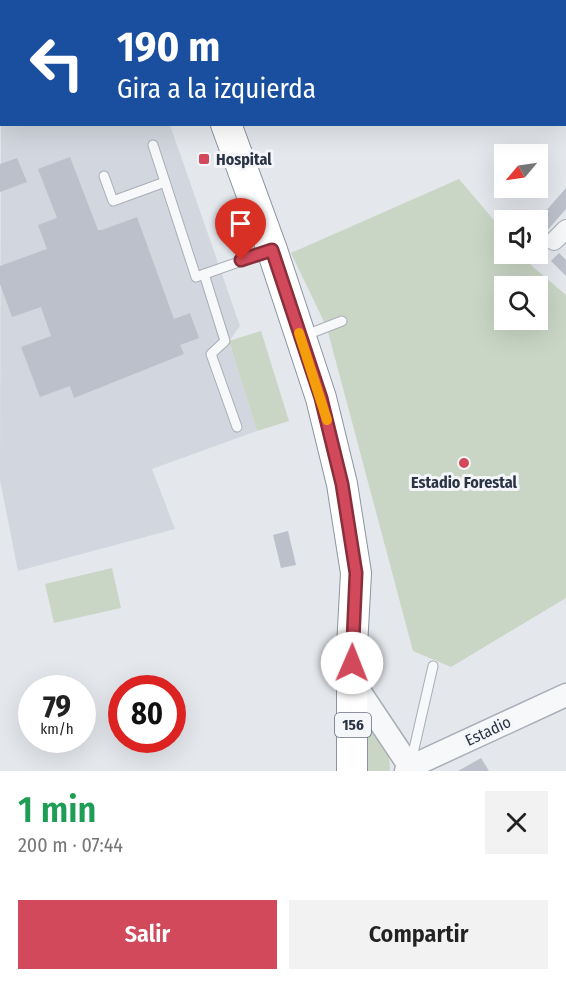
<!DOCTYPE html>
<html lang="es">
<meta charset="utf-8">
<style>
:root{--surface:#fff;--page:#f2f2f2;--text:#222;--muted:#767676;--accent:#d1495b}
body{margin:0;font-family:"Fira Sans Condensed",sans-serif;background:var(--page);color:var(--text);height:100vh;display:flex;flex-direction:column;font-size:22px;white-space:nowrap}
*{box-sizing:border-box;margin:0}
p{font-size:20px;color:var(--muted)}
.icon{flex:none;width:33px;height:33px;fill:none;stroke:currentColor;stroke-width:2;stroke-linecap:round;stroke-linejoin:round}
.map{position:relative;height:771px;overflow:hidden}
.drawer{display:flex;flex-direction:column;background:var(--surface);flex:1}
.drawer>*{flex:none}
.guide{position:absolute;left:0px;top:0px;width:567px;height:126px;box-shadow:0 6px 24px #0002;background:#1a4fa0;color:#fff;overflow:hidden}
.needle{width:39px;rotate:241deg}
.controls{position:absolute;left:494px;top:144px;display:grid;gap:12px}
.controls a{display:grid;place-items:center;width:54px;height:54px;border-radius:0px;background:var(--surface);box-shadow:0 6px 24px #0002;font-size:30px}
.speed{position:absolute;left:18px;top:675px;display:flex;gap:12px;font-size:30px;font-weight:700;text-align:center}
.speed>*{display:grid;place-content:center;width:78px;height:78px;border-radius:50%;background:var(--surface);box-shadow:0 6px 24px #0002;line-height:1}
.speed small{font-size:15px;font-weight:400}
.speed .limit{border:9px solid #d22;background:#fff;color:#111}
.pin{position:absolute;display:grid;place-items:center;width:51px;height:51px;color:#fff;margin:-62px -26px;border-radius:50% 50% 50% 0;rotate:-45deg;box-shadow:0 0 6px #0007}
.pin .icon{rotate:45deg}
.me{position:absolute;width:66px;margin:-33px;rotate:1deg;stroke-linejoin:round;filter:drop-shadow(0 0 4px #0008)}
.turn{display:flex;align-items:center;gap:21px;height:126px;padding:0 18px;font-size:27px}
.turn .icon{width:78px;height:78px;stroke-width:2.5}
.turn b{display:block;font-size:42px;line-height:51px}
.round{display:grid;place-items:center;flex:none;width:63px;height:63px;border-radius:0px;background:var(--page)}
.headline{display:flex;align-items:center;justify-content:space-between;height:102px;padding:0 18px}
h1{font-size:36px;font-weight:600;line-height:45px;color:#1e9e55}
.cta{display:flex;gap:12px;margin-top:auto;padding:12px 18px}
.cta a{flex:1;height:69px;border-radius:0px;background:var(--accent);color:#fff;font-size:24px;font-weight:600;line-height:69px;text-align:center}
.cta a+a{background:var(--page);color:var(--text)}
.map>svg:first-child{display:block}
.built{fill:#d2d6de}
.green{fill:#c9d6c5;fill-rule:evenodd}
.building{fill:#bbc0ca}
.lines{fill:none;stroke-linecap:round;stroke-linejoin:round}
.service-casing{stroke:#a9aeb7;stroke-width:11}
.minor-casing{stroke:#a9aeb7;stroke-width:20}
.tertiary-casing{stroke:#a9aeb7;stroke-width:25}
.secondary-casing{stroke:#a9aeb7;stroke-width:28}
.trunk-casing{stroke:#8b94a3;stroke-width:32}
.service{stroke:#f7f8fa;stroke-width:9}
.minor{stroke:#f7f8fa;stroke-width:18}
.tertiary{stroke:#f7f8fa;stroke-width:22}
.secondary{stroke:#fff;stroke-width:26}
.trunk{stroke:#fff;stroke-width:30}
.route-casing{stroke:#882f3b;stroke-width:15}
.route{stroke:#d1495b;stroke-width:10}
.slow{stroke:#f59e0b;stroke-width:10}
.poi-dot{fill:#d1495b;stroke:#f4f6f9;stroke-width:2}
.labels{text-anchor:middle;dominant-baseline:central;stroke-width:6;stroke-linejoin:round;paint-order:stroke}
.shield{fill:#f4f6f9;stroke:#676e7b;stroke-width:1.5}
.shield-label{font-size:15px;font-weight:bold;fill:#2b3445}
.poi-label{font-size:16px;font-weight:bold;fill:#2b3445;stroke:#f4f6f9;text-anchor:start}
.street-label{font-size:16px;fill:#2b3445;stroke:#f4f6f9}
</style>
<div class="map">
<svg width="566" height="771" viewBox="0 0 566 771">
<rect width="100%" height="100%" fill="#e4e7ec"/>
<polygon class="built" points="1,118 2,124 170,125 240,326 229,341 257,431 152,469 175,529 18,571 0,480"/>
<g class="green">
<path d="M 459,179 L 504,232 L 504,254 L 521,254 L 533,267 L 566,295 L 566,598 L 451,667 L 413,651 L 327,328 L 291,253 ZM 504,286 L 537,286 L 537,320 L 504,320 Z"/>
<polygon points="261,331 289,421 257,431 229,341"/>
<polygon points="112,568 121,608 54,623 45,584"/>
<polygon points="359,710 389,755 390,771 361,771"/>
</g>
<g class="building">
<polygon points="70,157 98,230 102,230 137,217 174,319 190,313 199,338 180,345 184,354 74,398 70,386 40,397 21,347 51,336 41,307 12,317 0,284 0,266 47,249 38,225 57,218 38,169"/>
<polygon points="17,158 27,182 0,192 0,164"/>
<polygon points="566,188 566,209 537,242 537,221"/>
<polygon points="559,253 566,260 566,276 551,261"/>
<polygon points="288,531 296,565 281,568 273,535"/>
<polygon points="481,758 489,771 458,771"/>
</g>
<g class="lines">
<defs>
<g id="service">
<polyline points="153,145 196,277 267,252"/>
<polyline points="104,176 113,201 165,182"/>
<polyline points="204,274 225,341 211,354 237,427"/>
<polyline points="306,335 342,321"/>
<polyline points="411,762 433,666"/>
</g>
<g id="minor">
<polyline points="351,0 352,2"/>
<polyline points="484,2 486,0"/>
<polyline points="554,241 566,229"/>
</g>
<g id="tertiary">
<polyline points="553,0 555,2"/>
<polyline points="203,2 206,0"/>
<polyline points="352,680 410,767"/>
<polyline points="406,771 410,767 566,695"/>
</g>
<polyline id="secondary" points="0,90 2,90"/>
<g id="trunk">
<polyline points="181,0 182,2"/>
<polyline points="226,124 272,250 321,398 342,484 356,573 352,647 352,771"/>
</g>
</defs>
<use href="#service" class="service-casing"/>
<use href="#minor" class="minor-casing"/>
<use href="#tertiary" class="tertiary-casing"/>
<use href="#secondary" class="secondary-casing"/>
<use href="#trunk" class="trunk-casing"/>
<use href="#service" class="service"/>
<use href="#minor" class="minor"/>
<use href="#tertiary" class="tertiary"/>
<use href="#secondary" class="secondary"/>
<use href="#trunk" class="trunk"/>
</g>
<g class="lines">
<defs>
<polyline id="route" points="241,260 272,250 321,398 342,484 356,573 352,663"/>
</defs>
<use href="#route" class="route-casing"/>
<use href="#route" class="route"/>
<polyline class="slow" points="299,333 327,420"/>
</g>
<g class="poi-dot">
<rect x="198" y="153" width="12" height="12" rx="3"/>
<circle cx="464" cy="463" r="6"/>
</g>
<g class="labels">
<rect class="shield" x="335" y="713" width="36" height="24" rx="4.5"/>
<g class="shield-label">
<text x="353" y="725">156</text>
</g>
<g class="poi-label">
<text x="216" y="159">Hospital</text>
<text x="464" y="482" text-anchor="middle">Estadio Forestal</text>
</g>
<g class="street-label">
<text transform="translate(488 731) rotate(-25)">Estadio</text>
</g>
</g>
</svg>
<div class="controls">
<a><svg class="needle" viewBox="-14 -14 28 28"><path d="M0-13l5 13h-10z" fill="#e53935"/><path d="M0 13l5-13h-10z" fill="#767676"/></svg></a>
<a><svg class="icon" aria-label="sound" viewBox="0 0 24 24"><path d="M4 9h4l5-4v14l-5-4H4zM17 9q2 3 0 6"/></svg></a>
<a><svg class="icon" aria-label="search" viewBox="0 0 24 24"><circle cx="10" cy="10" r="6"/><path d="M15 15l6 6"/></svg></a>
</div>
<div class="speed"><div>79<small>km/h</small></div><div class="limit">80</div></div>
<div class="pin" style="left:241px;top:260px;background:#d93025"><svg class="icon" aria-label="arrive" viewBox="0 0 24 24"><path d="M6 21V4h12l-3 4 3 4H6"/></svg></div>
<svg class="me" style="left:352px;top:663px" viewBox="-20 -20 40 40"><circle r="19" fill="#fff"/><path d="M0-13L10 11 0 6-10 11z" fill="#d1495b"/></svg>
<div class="guide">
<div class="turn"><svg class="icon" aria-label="left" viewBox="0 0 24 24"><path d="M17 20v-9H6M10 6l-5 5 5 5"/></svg><div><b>190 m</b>Gira a la izquierda</div></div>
</div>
</div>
<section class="drawer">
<div class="headline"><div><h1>1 min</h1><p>200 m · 07:44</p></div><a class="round"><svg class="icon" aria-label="close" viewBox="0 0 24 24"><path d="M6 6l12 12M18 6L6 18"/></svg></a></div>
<div class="cta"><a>Salir</a><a>Compartir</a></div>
</section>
